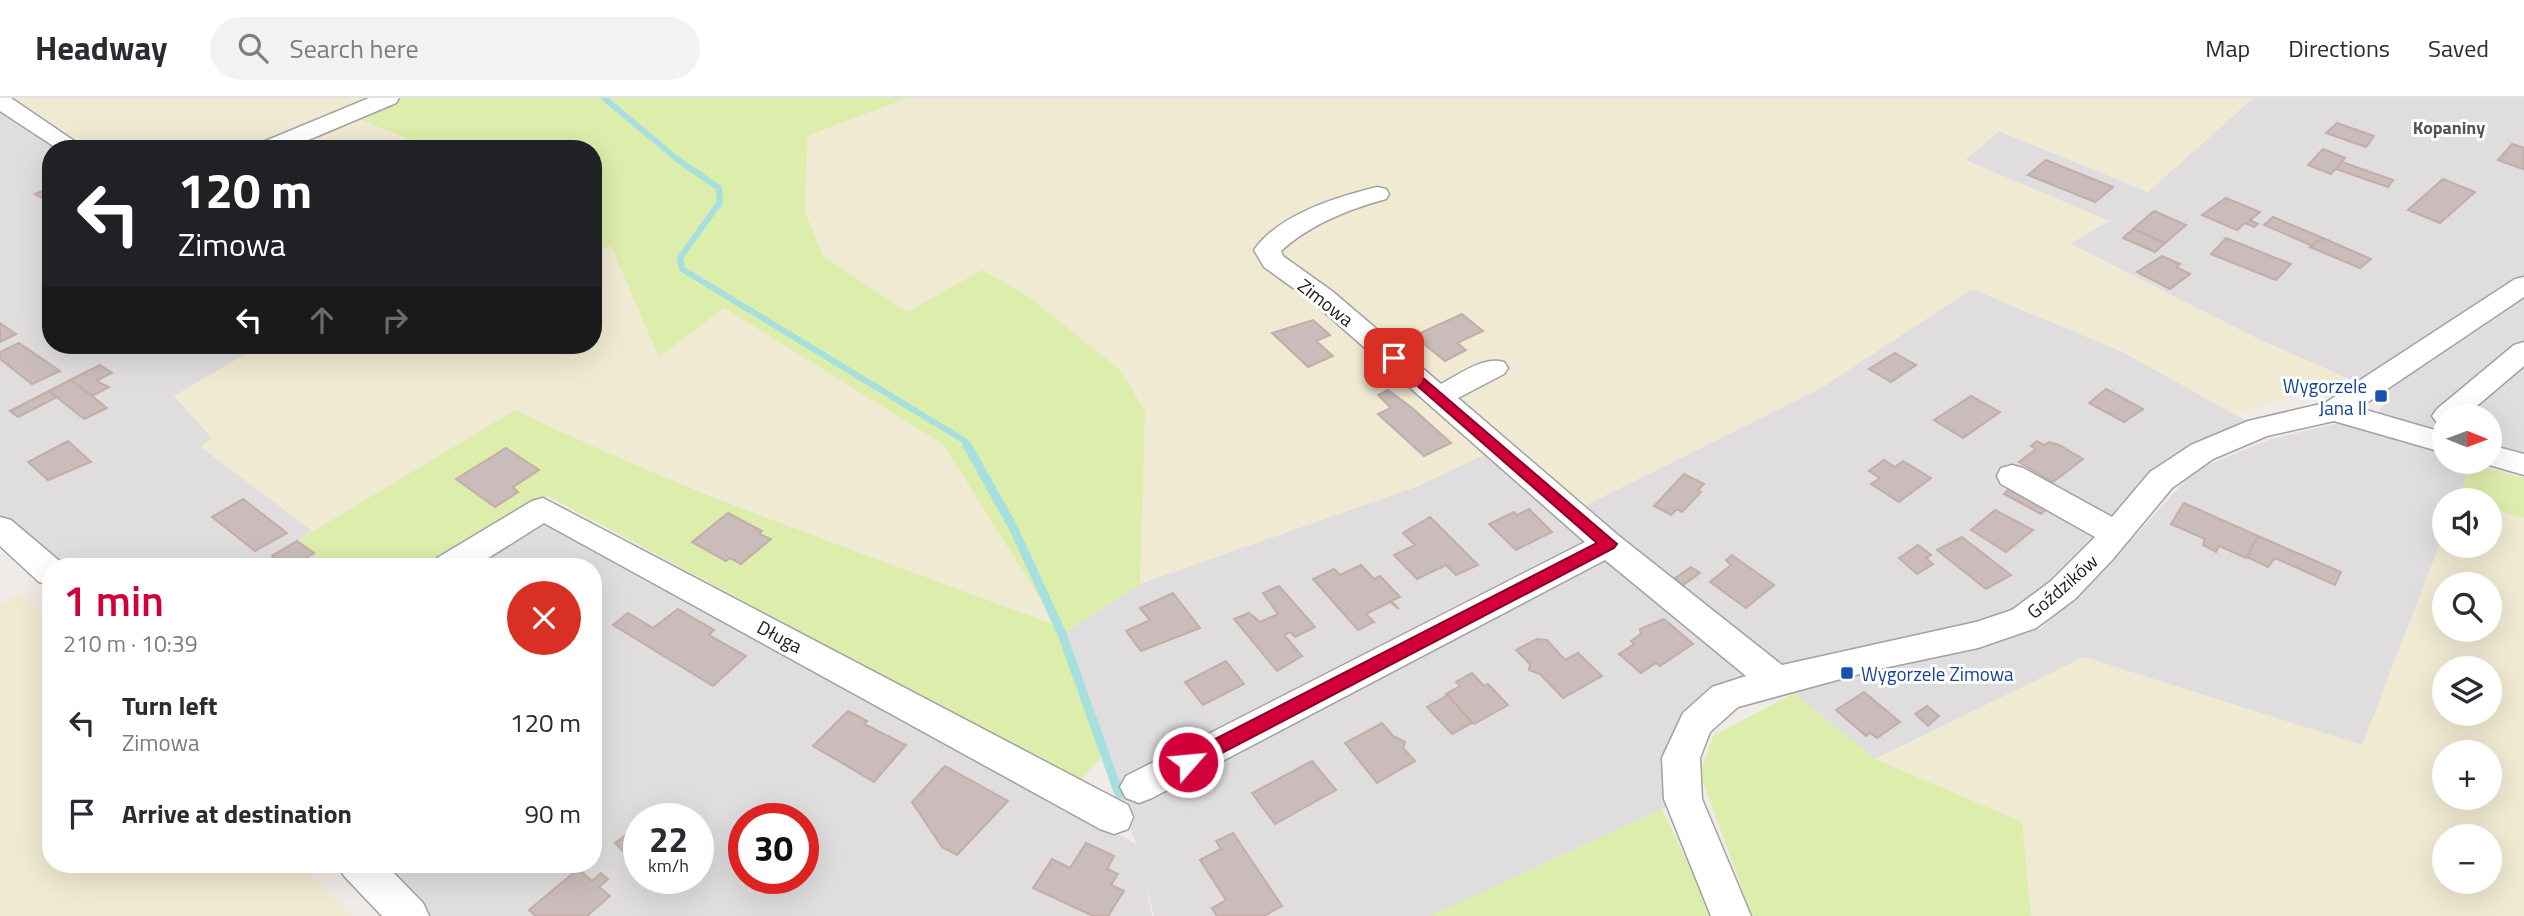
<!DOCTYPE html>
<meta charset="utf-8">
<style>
:root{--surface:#fff;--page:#f2f2f3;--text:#2b2b33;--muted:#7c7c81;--line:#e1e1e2;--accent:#d10039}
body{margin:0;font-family:"Titillium Web",sans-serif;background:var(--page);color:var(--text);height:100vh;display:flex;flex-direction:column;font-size:26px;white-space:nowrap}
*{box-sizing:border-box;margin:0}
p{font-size:23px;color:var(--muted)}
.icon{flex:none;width:38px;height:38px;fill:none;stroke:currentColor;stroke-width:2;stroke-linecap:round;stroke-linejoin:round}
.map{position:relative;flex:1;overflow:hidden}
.sheet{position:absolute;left:42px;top:460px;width:560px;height:315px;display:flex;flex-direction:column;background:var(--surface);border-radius:28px;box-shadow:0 7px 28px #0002}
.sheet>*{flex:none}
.banner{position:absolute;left:42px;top:42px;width:560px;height:214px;border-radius:28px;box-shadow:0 7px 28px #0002;background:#202124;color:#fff;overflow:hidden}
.needle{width:46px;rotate:91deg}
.controls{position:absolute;left:2432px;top:306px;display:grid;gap:14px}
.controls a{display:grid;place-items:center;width:70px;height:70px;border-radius:50%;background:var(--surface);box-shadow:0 7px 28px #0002;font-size:35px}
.speed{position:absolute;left:623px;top:705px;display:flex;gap:14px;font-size:35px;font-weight:700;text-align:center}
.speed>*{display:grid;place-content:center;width:91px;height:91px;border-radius:50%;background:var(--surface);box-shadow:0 7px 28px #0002;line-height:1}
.speed small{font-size:18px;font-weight:400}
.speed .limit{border:10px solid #d22;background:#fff;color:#111}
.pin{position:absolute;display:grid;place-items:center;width:60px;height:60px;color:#fff;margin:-30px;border-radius:14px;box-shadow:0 4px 10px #0006}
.me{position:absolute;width:77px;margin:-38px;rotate:63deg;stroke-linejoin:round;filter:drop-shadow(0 0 5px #0008)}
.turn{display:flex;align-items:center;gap:24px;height:147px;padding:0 21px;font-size:32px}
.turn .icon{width:91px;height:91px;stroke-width:2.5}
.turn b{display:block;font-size:49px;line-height:60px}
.lanes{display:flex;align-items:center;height:66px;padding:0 21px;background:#0003;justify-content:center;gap:35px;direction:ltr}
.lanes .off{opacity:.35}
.round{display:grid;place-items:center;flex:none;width:74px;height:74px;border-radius:37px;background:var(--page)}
.overview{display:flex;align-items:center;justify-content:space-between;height:119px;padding:0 21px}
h1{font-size:42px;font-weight:600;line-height:52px;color:var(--accent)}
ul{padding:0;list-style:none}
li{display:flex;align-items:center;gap:21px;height:91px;padding:0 21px}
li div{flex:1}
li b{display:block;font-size:26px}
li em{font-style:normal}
header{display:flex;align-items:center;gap:42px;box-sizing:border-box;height:98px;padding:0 35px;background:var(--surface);border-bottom:2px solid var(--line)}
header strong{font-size:33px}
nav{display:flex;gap:38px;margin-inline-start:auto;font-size:24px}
.search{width:490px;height:63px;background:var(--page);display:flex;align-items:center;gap:18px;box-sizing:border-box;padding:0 24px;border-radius:38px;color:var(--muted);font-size:26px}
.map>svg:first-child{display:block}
.residential{fill:#dfddde;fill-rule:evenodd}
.farmland{fill:#f0ead2;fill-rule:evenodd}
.grass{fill:#ddedab}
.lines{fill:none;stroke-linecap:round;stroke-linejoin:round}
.stream-far1{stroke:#a6e0de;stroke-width:6}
.stream{stroke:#a6e0de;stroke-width:9}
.building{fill:#c9bcba;stroke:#c4ada8;stroke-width:2}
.minor-casing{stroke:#a2a2a2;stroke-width:3}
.minor{fill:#fff;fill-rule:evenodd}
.route{fill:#d10039;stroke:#880025;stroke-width:2}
.transit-dot{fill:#1a4fb4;stroke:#fff;stroke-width:2.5}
.labels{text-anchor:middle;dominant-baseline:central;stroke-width:6;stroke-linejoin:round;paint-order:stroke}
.far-neighbourhood-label{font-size:18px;font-weight:bold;fill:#545454;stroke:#fff}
.street-label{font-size:19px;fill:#212121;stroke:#fff}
.transit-label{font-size:19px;fill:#164399;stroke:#fff;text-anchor:end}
</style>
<header>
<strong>Headway</strong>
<div class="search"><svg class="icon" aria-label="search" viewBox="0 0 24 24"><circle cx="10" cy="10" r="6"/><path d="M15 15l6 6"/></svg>Search here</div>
<nav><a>Map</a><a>Directions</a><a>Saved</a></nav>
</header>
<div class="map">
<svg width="2524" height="818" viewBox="0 0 2524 818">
<rect width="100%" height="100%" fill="#f1ebe7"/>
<g class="residential">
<polygon points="0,0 9,0 87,51 51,51 51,247 124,247 133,255 149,247 236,247 248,255 175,298 212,340 202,349 312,433 298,443 331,469 51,469 0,430"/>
<polygon points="2253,0 2524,0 2524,363 2490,354 2490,318 2445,318 2445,342 2373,323 2389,298 2262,243 2069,145 2109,123 1965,62 1999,33 2148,94"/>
<path d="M 1281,179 L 1580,410 L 1821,290 L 1972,191 L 2123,254 L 2259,330 L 2202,354 L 2024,521 L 1874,558 L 1696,625 L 1683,701 L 1432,818 L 1154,818 L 1144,779 L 1152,818 L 409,818 L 358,767 L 593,766 L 593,469 L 467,469 L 532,428 L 552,426 L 1136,746 L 1062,536 L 1140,486 ZM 639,721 L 698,721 L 698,780 L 639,780 ZM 744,721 L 803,721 L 803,780 L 744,780 Z"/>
<polygon points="2343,324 2445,357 2445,364 2471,366 2457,402 2445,402 2445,433 2362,648 2084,559 1875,661 1794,595 2040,531 2133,440 2195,372 2271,341"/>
</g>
<g class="farmland">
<polygon points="9,0 378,0 346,15 432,51 87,51"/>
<polygon points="907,0 2253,0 2148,94 1999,33 1965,62 2110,123 2070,146 2262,243 2347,280 2235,317 2123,254 1972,191 1821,290 1580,410 1510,345 1416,389 1140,486 1145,313 983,172 907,214 823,158 805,114 807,38"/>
<polygon points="611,148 659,258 724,210 943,346 1062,536 1133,736 1096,632 772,421 555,336 515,312 297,443 312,433 201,349 212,340 174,298 247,255 236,247 593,247 593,154"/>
<path d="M 2490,410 L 2524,420 L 2524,818 L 2031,818 L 2022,724 L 1875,661 L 2084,559 L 2362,647 L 2445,433 L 2445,448 L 2490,448 ZM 2445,486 L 2490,486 L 2490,532 L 2445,532 ZM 2445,570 L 2490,570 L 2490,616 L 2445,616 ZM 2445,654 L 2490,654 L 2490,700 L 2445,700 ZM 2445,738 L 2490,738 L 2490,784 L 2445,784 Z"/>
<polygon points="21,496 51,524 51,766 300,767 353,818 0,818 0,506"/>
</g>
<g class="grass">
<polygon points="378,0 907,0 807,38 805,114 823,158 907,214 982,172 1029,199 1120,272 1145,313 1140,486 1062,536 943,346 724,210 659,259 611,148 593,154 593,51 432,51 345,15"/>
<path d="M 515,312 C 689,397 874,459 1054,527 L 1122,708 L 1102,658 L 1079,684 L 548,398 L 433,469 L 331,469 L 297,443 Z"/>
<polygon points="2471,366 2524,380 2524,420 2490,410 2490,402 2458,400"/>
<polygon points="1794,595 1875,661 2022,724 2031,818 1752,818 1700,676 1713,638"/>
<polygon points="1662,711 1713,818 1430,818"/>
</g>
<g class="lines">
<polyline class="stream-far1" points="604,0 677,61 719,90 720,104 680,160 682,171 965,343 968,349"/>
<polyline class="stream" points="967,347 1014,431 1062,536 1119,696"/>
</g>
<g class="building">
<polygon points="2337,25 2374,38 2366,49 2326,35"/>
<polygon points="2512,46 2524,50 2523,71 2498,62"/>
<polygon points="2323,51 2345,60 2331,76 2308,67"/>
<polygon points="2046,62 2113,89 2095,104 2028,77"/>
<polygon points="2342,64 2393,82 2388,89 2336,71"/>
<polygon points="2443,81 2475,94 2440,125 2408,112"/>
<polygon points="51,89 51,105 35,96"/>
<polygon points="2226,100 2260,114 2250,122 2258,126 2254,129 2245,125 2237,132 2202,117"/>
<polygon points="2154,113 2186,127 2165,145 2133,131"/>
<polygon points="2273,119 2323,140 2313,148 2264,127"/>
<polygon points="2133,131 2165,145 2155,154 2123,140"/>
<polygon points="2226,140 2291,166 2276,182 2211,156"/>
<polygon points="2323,140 2371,161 2360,170 2310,149"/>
<polygon points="2162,158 2180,166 2176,169 2190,176 2170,191 2137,174"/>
<polygon points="1462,216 1483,233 1457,245 1466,252 1445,263 1414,238"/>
<polygon points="1313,222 1330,237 1316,243 1333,258 1308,269 1272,235"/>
<polygon points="0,225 16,236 0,244"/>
<polygon points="19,245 60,273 32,286 0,261 0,254"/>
<polygon points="1895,255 1916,267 1891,284 1869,271"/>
<polygon points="100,267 112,275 96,283 109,289 92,298 70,282"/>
<polygon points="70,282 92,298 107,310 84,321 49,293"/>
<polygon points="2106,291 2143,311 2124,324 2089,305"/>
<polygon points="1388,292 1411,309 1451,345 1424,358 1378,316 1391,310 1378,297"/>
<polygon points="49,293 57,299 18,319 10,313"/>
<polygon points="1971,298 2000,314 1963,340 1934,322"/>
<polygon points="68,343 91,364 48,382 28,364"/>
<polygon points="2037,343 2044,347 2049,344 2059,347 2083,361 2053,384 2019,364 2036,351 2031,348"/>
<polygon points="506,350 539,372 513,389 518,394 495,409 456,381"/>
<polygon points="1884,362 1895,369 1903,363 1931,380 1899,404 1871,386 1880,380 1869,373"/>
<polygon points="1684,376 1704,386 1698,392 1701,394 1682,414 1677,411 1671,417 1654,408"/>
<polygon points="2011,389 2048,409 2041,416 2004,396"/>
<polygon points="243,401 287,435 255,453 212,419"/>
<polygon points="2184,405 2258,438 2246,460 2219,448 2216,454 2203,447 2205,441 2171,426"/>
<polygon points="1529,411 1552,434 1516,452 1489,426 1514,414 1517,417"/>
<polygon points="1995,412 2033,432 2006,454 1971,432"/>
<polygon points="728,415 762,433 759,436 771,441 741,466 730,460 726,463 692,444"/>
<polygon points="1430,419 1478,467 1456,477 1446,467 1417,481 1394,457 1415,447 1403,435"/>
<polygon points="2258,438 2341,474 2335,487 2275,460 2268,469 2247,459"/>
<polygon points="1962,439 2011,477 1986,491 1937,452"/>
<polygon points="297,443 314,455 292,469 285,469 272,458"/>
<polygon points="1918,447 1931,457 1926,460 1933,466 1917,476 1899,460"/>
<polygon points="1732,457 1774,487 1746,510 1710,484 1731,467 1726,462"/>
<polygon points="1361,467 1374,481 1380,478 1400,499 1391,503 1399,511 1390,504 1366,516 1374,524 1358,532 1313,481 1334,471 1340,477"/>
<polygon points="1691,469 1700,475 1683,487 1674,481"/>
<polygon points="1279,488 1315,529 1295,539 1290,534 1284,537 1302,558 1277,573 1234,521 1249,515 1260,524 1278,516 1263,495"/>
<polygon points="1173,495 1200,530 1141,553 1126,533 1150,522 1140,510"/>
<polygon points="678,511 714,532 709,537 746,558 713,588 613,527 628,515 653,530"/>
<polygon points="1664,521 1693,546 1660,568 1656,565 1641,575 1619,556 1634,546 1631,543 1641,536 1640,531"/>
<polygon points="1537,541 1547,542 1565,562 1578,555 1602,578 1563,600 1540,576 1529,572 1530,566 1516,552"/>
<polygon points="1226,563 1244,586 1203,607 1185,584"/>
<polygon points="1472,575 1484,588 1488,586 1508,607 1474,626 1446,596 1460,588 1456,584"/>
<polygon points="1864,594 1900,624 1877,640 1870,635 1866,638 1836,612"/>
<polygon points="1448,597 1472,625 1452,636 1427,609"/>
<polygon points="1927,608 1939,618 1928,628 1915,616"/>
<polygon points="848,613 867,623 864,626 906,647 874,684 813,648"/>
<polygon points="1382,625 1393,638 1405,644 1403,650 1415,663 1377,685 1345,645"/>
<polygon points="1312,663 1336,692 1275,726 1252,695"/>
<polygon points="945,668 1008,703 957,757 942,749 912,704"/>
<polygon points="665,707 680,721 646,721"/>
<polygon points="639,727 639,761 634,764 615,745"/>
<polygon points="1233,735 1282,808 1264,818 1217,818 1212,810 1226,802 1200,762 1221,751 1216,743"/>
<polygon points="1086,745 1114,758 1107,771 1118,776 1111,787 1124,793 1108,818 1093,818 1033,790 1052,761 1070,770"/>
<polygon points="578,771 592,783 601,775 608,781 599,789 610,798 587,818 536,818 529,812"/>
</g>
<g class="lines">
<defs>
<g id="minor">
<polygon points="0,0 11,0 86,51 58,51 0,13"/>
<polygon points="369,0 399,0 396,5 287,51 254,51 258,46"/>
<path d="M 1377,89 L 1386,91 L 1389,96 L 1386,101 C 1349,111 1309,127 1281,153 L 1283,158 L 1332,193 L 1441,286 C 1460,276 1483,258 1504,264 L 1508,270 L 1504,276 L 1458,300 L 1619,438 L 1782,567 L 1976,524 L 2012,512 L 2051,483 L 2095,439 L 2001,386 L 1997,378 L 2001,370 L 2012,367 L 2023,370 L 2112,419 L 2150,374 L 2191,347 L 2248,323 L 2325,305 L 2515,181 L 2524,179 L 2524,199 L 2359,310 L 2445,335 L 2445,355 L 2334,323 L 2267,338 L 2213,361 L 2172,390 L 2113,461 L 2075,501 L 2036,530 L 1978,550 L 1874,572 L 1738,609 L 1710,634 L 1700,660 L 1702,701 L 1751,818 L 1711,818 L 1664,701 L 1662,660 L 1683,615 L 1712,589 L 1746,578 L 1605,462 L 1152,700 L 1139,705 L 1126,700 L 1120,689 L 1126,678 L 1585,444 L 1314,205 L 1264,169 L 1254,152 C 1279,116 1337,99 1377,89 Z"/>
<polygon points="2524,244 2524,268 2465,318 2445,318 2445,327 2437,325 2432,318 2437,311 2514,247"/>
<polygon points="2490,347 2524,356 2524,377 2479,364 2490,364"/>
<polygon points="543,400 1128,707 1133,719 1128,731 1114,736 1100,731 544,425 474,469 433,469 437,460 532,403"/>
<polygon points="0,419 11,422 63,466 64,469 51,469 51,487 39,484 0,448"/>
<polygon points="338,766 385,766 423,805 429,818 382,818 344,778"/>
</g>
</defs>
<use href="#minor" class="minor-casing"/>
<use href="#minor" class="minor"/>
</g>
<polygon class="route" points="1394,255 1617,446 1614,450 1195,669 1182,669 1179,664 1182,658 1597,445 1389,263 1389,257"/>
<g class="transit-dot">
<rect x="2374" y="291" width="14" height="14" rx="3.5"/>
<rect x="1840" y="568" width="14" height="14" rx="3.5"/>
</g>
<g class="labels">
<g class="far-neighbourhood-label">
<text x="2449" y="29">Kopaniny</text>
</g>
<g class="street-label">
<text transform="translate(1326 204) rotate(38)">Zimowa</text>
<text transform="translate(2062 488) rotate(-41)">Goździków</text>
<text transform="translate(780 538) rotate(28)">Długa</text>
</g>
<g class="transit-label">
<text x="2367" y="287">Wygorzele<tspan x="2367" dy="22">Jana II</tspan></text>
<text x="1861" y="575" text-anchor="start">Wygorzele Zimowa</text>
</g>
</g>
</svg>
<div class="controls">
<a><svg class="needle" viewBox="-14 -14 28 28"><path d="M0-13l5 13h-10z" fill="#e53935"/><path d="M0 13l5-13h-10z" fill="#7c7c81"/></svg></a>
<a><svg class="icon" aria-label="sound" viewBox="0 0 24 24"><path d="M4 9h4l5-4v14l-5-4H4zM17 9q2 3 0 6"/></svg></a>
<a><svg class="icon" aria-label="search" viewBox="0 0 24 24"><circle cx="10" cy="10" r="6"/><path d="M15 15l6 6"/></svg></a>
<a><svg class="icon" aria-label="layers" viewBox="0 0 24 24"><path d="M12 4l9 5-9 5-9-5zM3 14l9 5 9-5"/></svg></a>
<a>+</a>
<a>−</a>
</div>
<div class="speed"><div>22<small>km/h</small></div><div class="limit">30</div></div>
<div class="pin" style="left:1394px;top:260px;background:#d93025"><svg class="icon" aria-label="arrive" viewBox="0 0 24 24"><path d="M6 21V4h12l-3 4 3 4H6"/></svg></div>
<svg class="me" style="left:1188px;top:664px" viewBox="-20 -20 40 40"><circle r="17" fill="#d10039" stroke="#fff" stroke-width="3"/><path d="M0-11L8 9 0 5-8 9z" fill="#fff"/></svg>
<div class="banner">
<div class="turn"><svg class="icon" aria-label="left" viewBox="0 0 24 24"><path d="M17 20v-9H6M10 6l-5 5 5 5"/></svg><div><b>120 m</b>Zimowa</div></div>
<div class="lanes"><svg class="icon" aria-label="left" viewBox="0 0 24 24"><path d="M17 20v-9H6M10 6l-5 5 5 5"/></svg><svg class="icon off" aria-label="ahead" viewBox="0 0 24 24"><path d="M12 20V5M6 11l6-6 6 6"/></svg><svg class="icon off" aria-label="right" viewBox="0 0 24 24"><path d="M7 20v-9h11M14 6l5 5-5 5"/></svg></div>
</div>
<section class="sheet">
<div class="overview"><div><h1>1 min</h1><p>210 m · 10:39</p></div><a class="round" style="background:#d93025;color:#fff"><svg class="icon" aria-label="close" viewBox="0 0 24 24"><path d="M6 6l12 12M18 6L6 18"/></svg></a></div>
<ul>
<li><svg class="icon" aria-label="left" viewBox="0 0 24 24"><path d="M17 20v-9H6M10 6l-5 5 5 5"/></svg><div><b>Turn left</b><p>Zimowa</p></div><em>120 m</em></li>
<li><svg class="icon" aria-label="arrive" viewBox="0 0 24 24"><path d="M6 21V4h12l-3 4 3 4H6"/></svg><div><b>Arrive at destination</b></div><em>90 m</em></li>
</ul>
</section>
</div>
